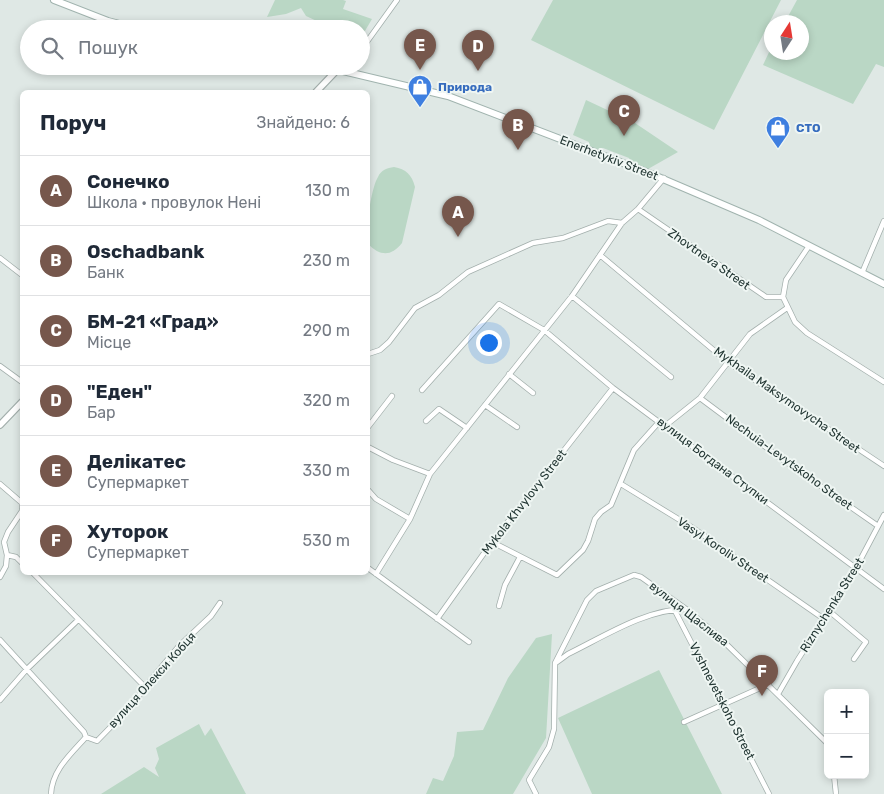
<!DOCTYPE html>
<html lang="uk">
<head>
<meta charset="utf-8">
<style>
  :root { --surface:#fff; --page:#f6f6f7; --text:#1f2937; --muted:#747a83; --line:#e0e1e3; --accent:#76574c }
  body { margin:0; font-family:Rubik,sans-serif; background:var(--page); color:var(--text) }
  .controls { position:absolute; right:15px; bottom:15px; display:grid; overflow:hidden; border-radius:8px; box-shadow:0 2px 8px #0003 }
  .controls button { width:45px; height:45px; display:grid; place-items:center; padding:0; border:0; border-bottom:1px solid var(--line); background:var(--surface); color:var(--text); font:25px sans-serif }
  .compass { position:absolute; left:764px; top:15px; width:45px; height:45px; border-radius:50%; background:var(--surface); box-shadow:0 2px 8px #0003; rotate:12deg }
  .you { position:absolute; left:488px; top:342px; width:18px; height:18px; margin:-12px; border:4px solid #fff; border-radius:50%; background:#1a73e8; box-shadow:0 0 0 8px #1a73e833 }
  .badge { display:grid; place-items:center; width:32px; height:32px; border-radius:50%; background:var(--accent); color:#fff; font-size:16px; font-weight:700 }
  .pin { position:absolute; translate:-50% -41px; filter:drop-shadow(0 1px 2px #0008) }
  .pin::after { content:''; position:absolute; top:26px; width:18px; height:15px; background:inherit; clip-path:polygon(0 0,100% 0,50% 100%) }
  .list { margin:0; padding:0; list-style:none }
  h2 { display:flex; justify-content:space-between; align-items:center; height:65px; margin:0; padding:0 20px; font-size:21px }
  h2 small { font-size:16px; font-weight:400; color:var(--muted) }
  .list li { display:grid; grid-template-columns:32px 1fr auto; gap:15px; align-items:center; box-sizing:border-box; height:70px; padding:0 20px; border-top:1px solid var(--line) }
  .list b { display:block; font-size:19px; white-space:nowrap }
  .list p { margin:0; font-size:16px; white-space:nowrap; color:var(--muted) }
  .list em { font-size:16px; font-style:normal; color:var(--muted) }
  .icon { flex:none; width:28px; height:28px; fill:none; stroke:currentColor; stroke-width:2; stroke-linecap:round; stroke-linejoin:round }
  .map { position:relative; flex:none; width:884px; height:794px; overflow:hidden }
  .search { position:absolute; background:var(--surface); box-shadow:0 2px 8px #0003; left:20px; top:20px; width:350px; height:55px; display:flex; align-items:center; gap:12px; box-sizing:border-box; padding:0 18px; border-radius:28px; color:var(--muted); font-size:19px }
  .panel { position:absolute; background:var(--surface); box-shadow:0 2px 8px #0003; left:20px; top:90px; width:350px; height:485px; border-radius:8px }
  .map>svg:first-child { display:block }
  .green { fill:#bad7c5 }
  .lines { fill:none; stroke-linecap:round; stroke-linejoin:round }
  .minor-casing { stroke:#a3afac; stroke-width:6 }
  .tertiary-casing { stroke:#a3afac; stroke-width:8 }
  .secondary-casing { stroke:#a0b3ae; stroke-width:8 }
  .minor { stroke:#fff; stroke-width:4.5 }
  .tertiary { stroke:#fff; stroke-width:5.5 }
  .secondary { stroke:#fff; stroke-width:6 }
  .labels { text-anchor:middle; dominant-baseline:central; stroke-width:4; stroke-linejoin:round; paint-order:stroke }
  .shop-label { font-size:12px; font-weight:bold; fill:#366cbe; stroke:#eff6f3; text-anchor:start }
  .street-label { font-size:12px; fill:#223633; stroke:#eff6f3 }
</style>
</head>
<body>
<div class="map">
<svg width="884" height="794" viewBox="0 0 884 794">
  <rect width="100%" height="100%" fill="#dfe8e5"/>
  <path class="green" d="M 275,0 L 343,0 L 346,1 L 343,9 L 372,19 L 362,36 L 361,29 L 320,29 L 321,23 L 306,16 L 301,8 L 286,14 L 267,17 Z
    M 553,0 L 781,0 L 714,130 L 531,40 Z
    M 797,0 L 884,0 L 884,67 L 876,64 L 853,104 L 763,65 L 771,48 L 772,52 L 802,52 L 802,22 L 785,22 Z
    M 586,100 L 635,123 L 678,152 L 648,169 L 631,162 L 629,158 L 603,148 L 598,150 L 589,146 L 589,142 L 573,135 Z
    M 394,167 C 406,169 412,175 415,187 L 402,243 C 391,257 380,256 368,244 C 365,231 371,188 378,177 C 381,170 387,168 394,167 Z
    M 552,634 L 546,738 L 513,794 L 426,794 L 433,778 L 443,781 L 454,756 L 457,732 L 483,730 L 508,678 L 536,638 Z
    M 659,670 L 722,794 L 592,794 L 558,718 Z
    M 199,724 L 205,736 L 211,728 L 246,794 L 101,794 L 144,767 L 159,777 L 155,768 L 159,759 L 156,748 Z"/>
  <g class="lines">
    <defs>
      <path id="minor" d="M 361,50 L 397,0
        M 638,209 L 766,297 L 783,297
        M 809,246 L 786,280 L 783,297 L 795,322 L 807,333 L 884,382
        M 600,255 L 729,363 L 884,466
        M 0,258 L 22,275
        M 862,273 L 884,221
        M 572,296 L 671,377
        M 368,354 L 380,350 L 389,342 L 415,308 L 439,295 L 468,272 L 533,243 L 563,238 L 608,221 L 622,223
        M 0,366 L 22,382
        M 509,374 L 533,393
        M 422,390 L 499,304 L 544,330 L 613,388 L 884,589
        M 700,398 L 779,457 L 878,526
        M 485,405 L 517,427
        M 426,421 L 439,409 L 467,428
        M 665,426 L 700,398 L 750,334 L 787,308
        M 368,427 L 392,396
        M 368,447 L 393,460 L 430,474
        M 0,484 L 22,503 L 22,508
        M 621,484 L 693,528 L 824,619
        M 368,490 L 376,499 L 410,519
        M 492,542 L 557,575 L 583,550 L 588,541 L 595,519 L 601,512 L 611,505 L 634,450 L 659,422
        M 7,555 L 16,557 L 22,563
        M 368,568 L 469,642
        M 32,572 L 145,687
        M 376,574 L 410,519 L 430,474 L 572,296 L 622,223 L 638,209 L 664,178
        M 0,577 L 6,566 L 7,555 L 4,542 L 8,532 L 22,511
        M 499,606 L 505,585 L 520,557
        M 674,609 L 769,794
        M 829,611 L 866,642 L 854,659
        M 437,619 L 492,542 L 613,388
        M 0,640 L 84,732 L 86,737
        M 557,662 L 568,654 C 603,637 646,609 686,609
        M 778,694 L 797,661 L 856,568 L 884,515
        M 0,700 L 27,669 L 78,620
        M 684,722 L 769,684
        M 834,775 L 836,794
        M 51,794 C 52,770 71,754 86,737 L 97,741 L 135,702 L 145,687 L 179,646 L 211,616 L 220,603
        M 536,794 L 529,780 L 549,747 L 554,729 L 555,663 L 587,600 L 596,591 L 634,575 L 641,577 L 686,609 L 716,634 L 826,742 L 828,745"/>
      <path id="tertiary" d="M 316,92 L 337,70
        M 0,425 L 22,402"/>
      <path id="secondary" d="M 54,0 L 108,21 L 139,29
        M 322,66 L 448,96 L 649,173 L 759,220 L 884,284"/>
    </defs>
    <use href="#minor" class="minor-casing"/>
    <use href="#tertiary" class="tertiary-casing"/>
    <use href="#secondary" class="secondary-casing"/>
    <use href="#minor" class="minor"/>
    <use href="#tertiary" class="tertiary"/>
    <use href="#secondary" class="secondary"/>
  </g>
  <defs>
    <symbol id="shop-pin" viewBox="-11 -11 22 30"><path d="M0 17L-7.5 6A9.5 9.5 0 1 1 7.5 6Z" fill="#3f7fe0" stroke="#eff6f3"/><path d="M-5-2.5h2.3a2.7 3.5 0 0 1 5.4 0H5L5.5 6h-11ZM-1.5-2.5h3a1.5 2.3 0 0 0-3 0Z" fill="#fff"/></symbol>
  </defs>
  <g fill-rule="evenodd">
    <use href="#shop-pin" x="406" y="73" width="28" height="38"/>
    <use href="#shop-pin" x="764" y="114" width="28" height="38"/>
  </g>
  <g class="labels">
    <g class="shop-label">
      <text x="438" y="87">Природа</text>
      <text x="796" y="128">СТО</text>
    </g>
    <g class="street-label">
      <text transform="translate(609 158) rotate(21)">Enerhetykiv Street</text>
      <text transform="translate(709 259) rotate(35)">Zhovtneva Street</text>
      <text transform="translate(787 400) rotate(35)">Mykhaila Maksymovycha Street</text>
      <text transform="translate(713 461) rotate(37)">вулиця Богдана Ступки</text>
      <text transform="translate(789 462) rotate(36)">Nechuia-Levytskoho Street</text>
      <text transform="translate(524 502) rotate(-52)">Mykola Khvylovy Street</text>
      <text transform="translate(723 550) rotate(34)">Vasyl Koroliv Street</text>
      <text transform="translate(832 605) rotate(-58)">Riznychenka Street</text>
      <text transform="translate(689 614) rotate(38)">вулиця Щаслива</text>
      <text transform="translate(152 680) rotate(-48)">вулиця Олекси Кобця</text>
      <text transform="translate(722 701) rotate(63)">Vyshnevetskoho Street</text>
    </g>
  </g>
</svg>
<div class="controls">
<button>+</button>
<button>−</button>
</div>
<svg class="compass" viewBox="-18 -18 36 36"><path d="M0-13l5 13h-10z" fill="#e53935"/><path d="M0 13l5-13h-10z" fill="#747a83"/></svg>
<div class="you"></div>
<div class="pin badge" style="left:458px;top:237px">A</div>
<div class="pin badge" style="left:518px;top:150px">B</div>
<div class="pin badge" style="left:624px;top:136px">C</div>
<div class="pin badge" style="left:478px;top:71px">D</div>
<div class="pin badge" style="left:420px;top:70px">E</div>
<div class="pin badge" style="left:762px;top:696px">F</div>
<div class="search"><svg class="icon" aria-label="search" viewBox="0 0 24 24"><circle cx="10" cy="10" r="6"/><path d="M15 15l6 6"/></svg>Пошук</div>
<section class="panel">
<h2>Поруч<small>Знайдено: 6</small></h2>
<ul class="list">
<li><span class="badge">A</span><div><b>Сонечко</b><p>Школа · провулок Нені</p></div><em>130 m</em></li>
<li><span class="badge">B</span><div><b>Oschadbank</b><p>Банк</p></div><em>230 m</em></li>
<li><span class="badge">C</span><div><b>БМ-21 «Град»</b><p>Місце</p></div><em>290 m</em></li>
<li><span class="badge">D</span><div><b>&quot;Еден&quot;</b><p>Бар</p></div><em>320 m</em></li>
<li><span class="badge">E</span><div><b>Делікатес</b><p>Супермаркет</p></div><em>330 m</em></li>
<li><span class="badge">F</span><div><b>Хуторок</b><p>Супермаркет</p></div><em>530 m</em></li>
</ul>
</section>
</div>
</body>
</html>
